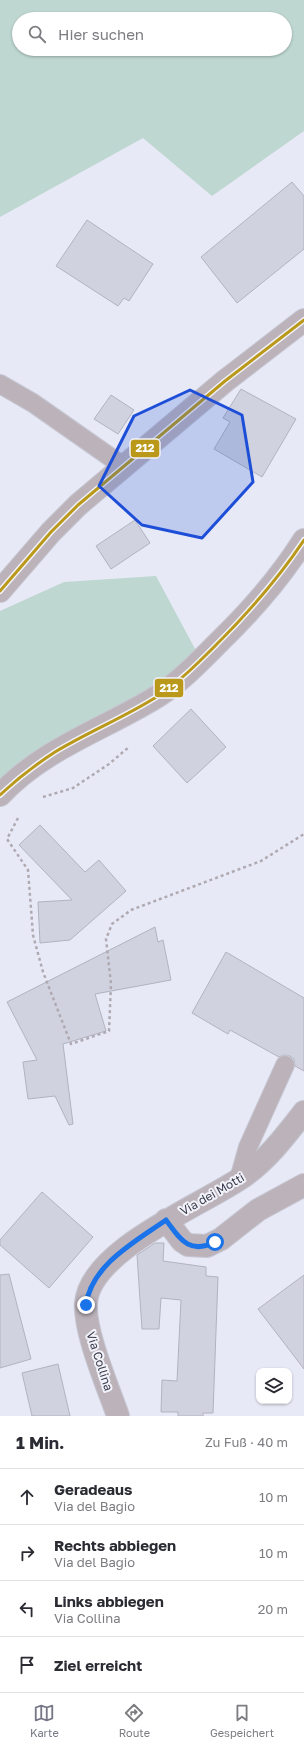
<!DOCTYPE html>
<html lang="de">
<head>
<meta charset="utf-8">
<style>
  :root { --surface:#fff; --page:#f2f2f3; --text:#2b2b33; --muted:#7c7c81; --line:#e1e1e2; --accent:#767786 }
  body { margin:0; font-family:"Golos Text",sans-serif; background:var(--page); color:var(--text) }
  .controls { position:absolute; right:12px; bottom:12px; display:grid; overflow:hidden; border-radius:8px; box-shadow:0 1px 3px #0004 }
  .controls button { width:36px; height:36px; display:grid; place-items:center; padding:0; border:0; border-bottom:1px solid var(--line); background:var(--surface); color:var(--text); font:20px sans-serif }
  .stop { position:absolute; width:12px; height:12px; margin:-9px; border:3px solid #1a73e8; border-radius:50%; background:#fff }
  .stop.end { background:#1a73e8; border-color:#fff; box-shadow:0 1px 4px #0008 }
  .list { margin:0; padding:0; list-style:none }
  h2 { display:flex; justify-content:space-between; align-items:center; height:52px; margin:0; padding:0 16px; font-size:17px }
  h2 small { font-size:13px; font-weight:400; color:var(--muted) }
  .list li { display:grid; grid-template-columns:26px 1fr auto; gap:12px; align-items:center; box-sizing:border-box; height:56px; padding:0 16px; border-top:1px solid var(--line) }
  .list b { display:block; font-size:15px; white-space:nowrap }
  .list p { margin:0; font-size:13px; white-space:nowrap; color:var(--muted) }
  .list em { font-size:13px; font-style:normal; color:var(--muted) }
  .icon { flex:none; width:22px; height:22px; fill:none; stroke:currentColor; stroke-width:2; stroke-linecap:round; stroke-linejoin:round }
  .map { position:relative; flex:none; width:304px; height:1416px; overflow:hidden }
  .search { position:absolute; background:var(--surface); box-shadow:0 1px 3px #0004; left:12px; right:12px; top:12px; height:44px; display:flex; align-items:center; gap:10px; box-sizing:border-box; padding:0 14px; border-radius:22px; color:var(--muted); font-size:15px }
  .sheet { height:276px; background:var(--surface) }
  nav { display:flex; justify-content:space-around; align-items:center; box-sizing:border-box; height:56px; border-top:1px solid var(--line); background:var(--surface); font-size:11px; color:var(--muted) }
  nav a { display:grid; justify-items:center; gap:2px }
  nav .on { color:var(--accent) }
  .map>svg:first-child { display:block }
  .green { fill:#bed7d0; fill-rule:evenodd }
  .building { fill:#d1d2df; stroke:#b2b3c0 }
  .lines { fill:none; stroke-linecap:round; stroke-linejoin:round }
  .service-casing { stroke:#c6c7d3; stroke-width:20 }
  .minor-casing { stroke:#c6c7d3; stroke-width:24 }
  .tertiary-casing { stroke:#c6c7d3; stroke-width:24 }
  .path { stroke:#afaab2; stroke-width:2.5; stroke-dasharray:3 3; stroke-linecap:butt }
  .service { stroke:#bcb3ba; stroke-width:18 }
  .minor { stroke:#bcb3ba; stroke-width:22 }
  .tertiary { stroke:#bcb3ba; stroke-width:22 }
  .bus-1-casing { stroke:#f2f2fa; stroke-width:6 }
  .bus-1 { stroke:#ba991a; stroke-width:3 }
  .route { stroke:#1a73e8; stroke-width:5 }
  .marked { fill:#1d4ed8; fill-opacity:0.2; stroke:#1d4ed8; stroke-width:3; stroke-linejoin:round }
  .labels { text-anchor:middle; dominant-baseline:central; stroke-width:4; stroke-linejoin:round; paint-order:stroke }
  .street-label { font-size:12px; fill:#393a4a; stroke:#f2f2fa }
  .line-badge { stroke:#f2f2fa; stroke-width:1.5 }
  .badge-label { font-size:11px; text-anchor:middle; font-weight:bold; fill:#fff }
</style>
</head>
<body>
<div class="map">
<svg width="304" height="1416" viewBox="0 0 304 1416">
  <rect width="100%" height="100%" fill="#e8e9f6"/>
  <path class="green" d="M 0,0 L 304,0 L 304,131 L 212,196 L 143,138 L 0,217 ZM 19,19 L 285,19 L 285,49 L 19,49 Z
    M 156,576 L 201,660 L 0,795 L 0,611 L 64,582 Z"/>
  <path class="building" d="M 292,182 L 304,196 L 304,249 L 237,303 L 201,257 Z
    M 87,220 L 153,264 L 129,301 L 124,298 L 118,306 L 56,266 Z
    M 241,389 L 296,419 L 262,477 L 214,449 L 230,422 L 223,418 Z
    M 111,395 L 134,410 L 118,434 L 94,419 Z
    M 135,520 L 150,543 L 111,569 L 96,546 Z
    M 191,709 L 226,747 L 187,783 L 153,746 Z
    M 40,825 L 85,872 L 99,860 L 126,891 L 70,940 L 40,943 L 38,902 L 72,900 L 19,845 Z
    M 155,927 L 158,942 L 163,940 L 171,980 L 95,994 L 106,1031 L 63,1044 L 73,1124 L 69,1125 L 55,1096 L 28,1099 L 23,1062 L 37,1060 L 7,1002 Z
    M 226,952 L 304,998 L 304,1071 L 295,1066 L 294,1059 L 290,1056 L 284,1055 L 279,1057 L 230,1030 L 228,1034 L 192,1013 Z
    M 42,1192 L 93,1237 L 49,1288 L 0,1245 L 0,1240 Z
    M 155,1243 L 164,1243 L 163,1261 L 206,1267 L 206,1276 L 218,1277 L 213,1413 L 203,1413 L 203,1416 L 178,1416 L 178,1412 L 161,1412 L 162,1380 L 177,1381 L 181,1300 L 161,1298 L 159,1329 L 142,1329 L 137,1255 Z
    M 9,1274 L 31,1359 L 0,1368 L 0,1275 Z
    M 304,1275 L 304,1369 L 258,1309 Z
    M 58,1364 L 70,1416 L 32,1416 L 22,1373 Z"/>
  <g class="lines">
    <defs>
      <path id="service" d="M 0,384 L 33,403 L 123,466
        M 239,1179 L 248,1147 L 285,1065"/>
      <path id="minor" d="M 166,1220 L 182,1241 L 188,1245 L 207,1246 L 221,1239 L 258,1210 L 304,1185
        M 118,1416 C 108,1387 84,1332 86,1303 C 90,1249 205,1204 244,1176 C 268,1159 286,1135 304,1112"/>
      <path id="tertiary" d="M 0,591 L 51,532 L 78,505 L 225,381 L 304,320
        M 0,795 C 44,748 105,729 158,696 C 181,681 200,661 219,642 C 251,611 280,578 304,540"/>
    </defs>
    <use href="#service" class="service-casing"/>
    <use href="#minor" class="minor-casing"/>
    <use href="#tertiary" class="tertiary-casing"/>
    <path class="path" d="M 43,797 L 73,788 L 109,764 L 129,747
      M 18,818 L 7,839 L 28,870 L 33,935 L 43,972 L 71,1044 L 109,1031 L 111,984 L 106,939 L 112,924 L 131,910 L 261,861 L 304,834"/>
    <use href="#service" class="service"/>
    <use href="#minor" class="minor"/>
    <use href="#tertiary" class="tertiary"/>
    <defs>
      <path id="bus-1" d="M 0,591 L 51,532 L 78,505 L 225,381 L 304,320
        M 0,795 C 17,779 35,765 55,752 C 88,732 125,717 158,696 C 179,682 197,664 215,646 C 248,613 278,579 304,540"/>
    </defs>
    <use href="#bus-1" class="bus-1-casing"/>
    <use href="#bus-1" class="bus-1"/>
  </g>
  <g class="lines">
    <path class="route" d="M 86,1305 C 91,1265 136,1241 166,1220 C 180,1239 189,1255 215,1242"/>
  </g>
  <path class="marked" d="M 190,390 L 242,415 L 253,482 L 202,538 L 142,525 L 99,486 L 134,416 Z"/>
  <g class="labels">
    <g class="street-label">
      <text transform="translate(212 1194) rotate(-30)">Via dei Motti</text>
      <text transform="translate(100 1361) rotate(72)">Via Collina</text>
    </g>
  </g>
  <g class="line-badge">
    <rect x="130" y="439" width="30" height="19" rx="4" fill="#ba991a"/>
    <rect x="154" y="678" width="30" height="20" rx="4" fill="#ba991a"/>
  </g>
  <g class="badge-label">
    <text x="145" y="452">212</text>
    <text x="169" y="692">212</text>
  </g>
</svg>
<div class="controls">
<button><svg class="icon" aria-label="layers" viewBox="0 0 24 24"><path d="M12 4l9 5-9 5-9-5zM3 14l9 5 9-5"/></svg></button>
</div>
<div class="stop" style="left:215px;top:1242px"></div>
<div class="stop end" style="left:86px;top:1305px"></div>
<div class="search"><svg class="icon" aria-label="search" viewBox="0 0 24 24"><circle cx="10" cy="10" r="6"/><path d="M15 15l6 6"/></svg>Hier suchen</div>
</div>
<section class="sheet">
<h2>1 Min.<small>Zu Fuß · 40 m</small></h2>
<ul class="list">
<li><svg class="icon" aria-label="ahead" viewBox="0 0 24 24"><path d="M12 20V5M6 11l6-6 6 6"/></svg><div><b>Geradeaus</b><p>Via del Bagio</p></div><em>10 m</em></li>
<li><svg class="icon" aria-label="right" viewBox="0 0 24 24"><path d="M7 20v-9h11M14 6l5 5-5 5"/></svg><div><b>Rechts abbiegen</b><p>Via del Bagio</p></div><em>10 m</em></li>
<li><svg class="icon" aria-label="left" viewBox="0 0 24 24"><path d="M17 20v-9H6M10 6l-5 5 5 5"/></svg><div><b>Links abbiegen</b><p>Via Collina</p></div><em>20 m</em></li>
<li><svg class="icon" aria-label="arrive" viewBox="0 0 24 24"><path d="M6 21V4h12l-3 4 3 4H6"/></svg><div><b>Ziel erreicht</b></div></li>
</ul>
</section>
<nav>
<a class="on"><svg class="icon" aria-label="map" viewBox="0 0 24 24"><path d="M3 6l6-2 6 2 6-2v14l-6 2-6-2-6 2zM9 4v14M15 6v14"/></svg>Karte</a>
<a><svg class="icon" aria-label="directions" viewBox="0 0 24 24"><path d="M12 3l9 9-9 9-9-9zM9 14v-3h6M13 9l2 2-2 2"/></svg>Route</a>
<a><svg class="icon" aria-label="saved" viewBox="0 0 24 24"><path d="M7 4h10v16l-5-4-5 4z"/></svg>Gespeichert</a>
</nav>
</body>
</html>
